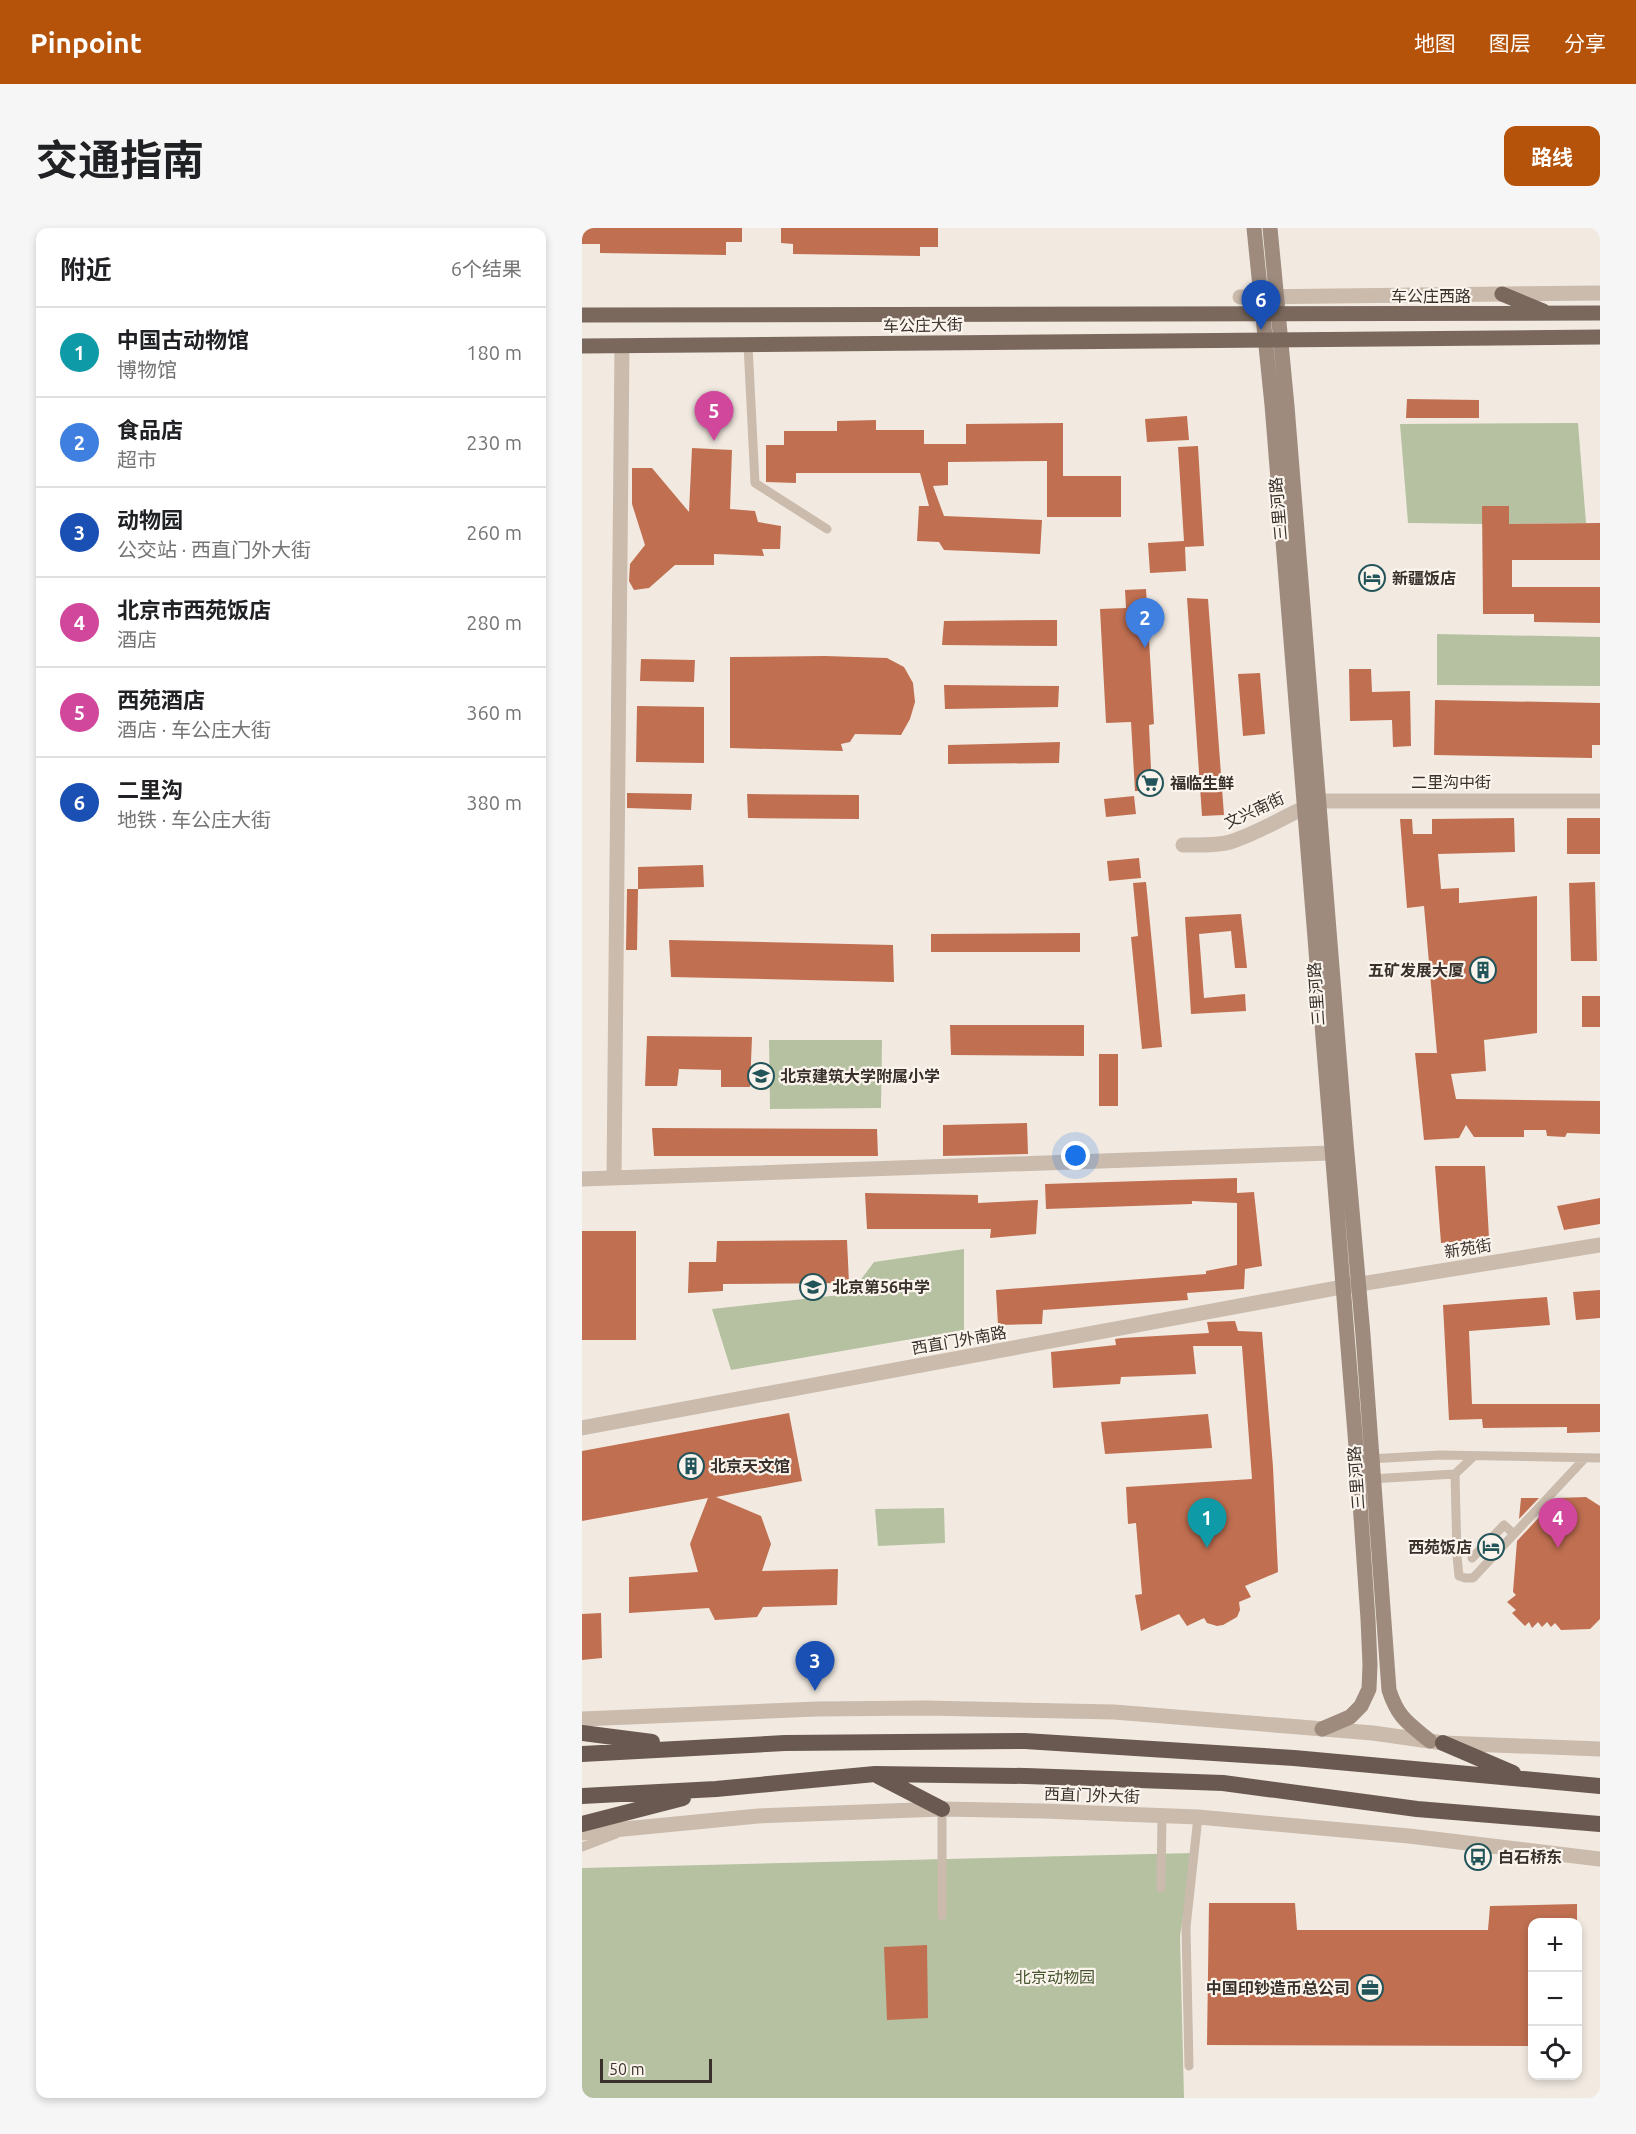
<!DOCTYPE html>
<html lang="zh">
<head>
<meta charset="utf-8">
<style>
  :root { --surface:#fff; --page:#f6f6f6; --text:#202124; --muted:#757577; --line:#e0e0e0; --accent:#b45309 }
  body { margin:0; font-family:Ubuntu,"Noto Sans SC",sans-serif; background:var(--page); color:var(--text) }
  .controls { position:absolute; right:18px; bottom:18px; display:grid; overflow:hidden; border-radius:12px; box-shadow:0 3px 9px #0003 }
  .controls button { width:54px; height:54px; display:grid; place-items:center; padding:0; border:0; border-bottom:2px solid var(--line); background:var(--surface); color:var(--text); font:30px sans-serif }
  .scale { position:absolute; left:18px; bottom:15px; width:112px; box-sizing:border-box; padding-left:6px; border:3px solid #39302b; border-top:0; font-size:16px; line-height:21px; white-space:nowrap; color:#39302b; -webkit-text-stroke:4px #faf4ed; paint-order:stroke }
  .you { position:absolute; left:494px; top:928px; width:21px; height:21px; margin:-15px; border:4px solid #fff; border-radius:50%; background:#1a73e8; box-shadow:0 0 0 9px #1a73e833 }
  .badge { display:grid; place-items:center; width:39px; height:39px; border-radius:50%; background:var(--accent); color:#fff; font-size:20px; font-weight:700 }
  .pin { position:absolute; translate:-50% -50px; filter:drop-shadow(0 2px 3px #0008) }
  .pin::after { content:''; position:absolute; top:32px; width:21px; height:18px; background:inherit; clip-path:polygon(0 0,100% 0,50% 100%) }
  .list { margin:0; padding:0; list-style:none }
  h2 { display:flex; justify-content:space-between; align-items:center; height:78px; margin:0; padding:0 24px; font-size:26px }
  h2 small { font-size:20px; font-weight:400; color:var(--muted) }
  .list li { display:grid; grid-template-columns:39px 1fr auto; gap:18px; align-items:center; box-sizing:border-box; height:90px; padding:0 24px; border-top:2px solid var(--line) }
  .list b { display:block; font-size:22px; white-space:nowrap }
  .list p { margin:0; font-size:20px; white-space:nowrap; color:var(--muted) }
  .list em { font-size:20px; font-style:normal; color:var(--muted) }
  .icon { flex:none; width:33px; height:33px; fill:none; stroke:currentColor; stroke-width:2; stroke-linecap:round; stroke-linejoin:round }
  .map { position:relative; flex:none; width:1018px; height:1870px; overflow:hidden; border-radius:12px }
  header { display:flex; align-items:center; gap:36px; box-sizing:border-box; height:84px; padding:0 30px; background:var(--accent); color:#fff }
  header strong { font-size:28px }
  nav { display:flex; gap:33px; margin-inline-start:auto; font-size:21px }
  .intro { display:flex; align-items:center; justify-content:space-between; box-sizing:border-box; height:144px; padding:0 36px }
  h1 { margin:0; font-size:42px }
  .button { padding:15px 27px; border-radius:12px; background:var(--accent); color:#fff; font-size:21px; font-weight:700 }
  main { display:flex; gap:36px; padding:0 36px }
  aside { flex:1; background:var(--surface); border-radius:12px; box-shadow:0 3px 9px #0003 }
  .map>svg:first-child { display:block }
  .green { fill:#b5c1a1 }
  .building { fill:#c06f51 }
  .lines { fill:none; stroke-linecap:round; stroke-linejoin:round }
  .service { stroke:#cabbad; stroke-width:9 }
  .minor { stroke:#cabbad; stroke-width:15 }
  .tertiary { stroke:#cabbad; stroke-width:15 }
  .secondary { stroke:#9e8b7e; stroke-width:15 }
  .primary { stroke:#7a685d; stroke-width:15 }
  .trunk { stroke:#6a5950; stroke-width:16 }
  .labels { text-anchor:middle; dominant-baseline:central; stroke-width:4.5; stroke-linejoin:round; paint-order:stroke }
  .street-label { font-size:16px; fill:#39302b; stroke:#faf4ed }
  .poi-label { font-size:16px; font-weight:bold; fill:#39302b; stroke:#faf4ed; text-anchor:start }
  .park-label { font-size:16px; fill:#475630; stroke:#faf4ed }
</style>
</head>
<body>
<header>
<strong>Pinpoint</strong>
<nav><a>地图</a><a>图层</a><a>分享</a></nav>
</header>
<div class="intro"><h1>交通指南</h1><a class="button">路线</a></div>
<main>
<aside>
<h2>附近<small>6个结果</small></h2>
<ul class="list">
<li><span class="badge" style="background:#0f9aa8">1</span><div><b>中国古动物馆</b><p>博物馆</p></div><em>180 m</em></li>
<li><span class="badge" style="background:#3f7fe0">2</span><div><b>食品店</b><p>超市</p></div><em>230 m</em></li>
<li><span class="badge" style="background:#1a4fb4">3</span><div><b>动物园</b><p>公交站 · 西直门外大街</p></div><em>260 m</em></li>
<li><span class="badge" style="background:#d1479c">4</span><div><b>北京市西苑饭店</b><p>酒店</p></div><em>280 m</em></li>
<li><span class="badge" style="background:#d1479c">5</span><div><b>西苑酒店</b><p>酒店 · 车公庄大街</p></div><em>360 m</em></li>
<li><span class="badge" style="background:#1a4fb4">6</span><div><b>二里沟</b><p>地铁 · 车公庄大街</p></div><em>380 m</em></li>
</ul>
</aside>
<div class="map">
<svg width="1018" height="1870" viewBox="0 0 1018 1870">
  <rect width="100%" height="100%" fill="#f2eae1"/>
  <path class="green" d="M 996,195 L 1004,295 L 927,296 L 926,278 L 901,278 L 901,296 L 826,295 L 818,196 Z
    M 855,406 L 1018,409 L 1018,458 L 855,457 Z
    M 187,812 L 300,812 L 299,880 L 188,881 Z
    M 382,1021 L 382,1102 L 149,1142 L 130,1081 L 268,1066 L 292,1034 Z
    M 362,1280 L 363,1315 L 296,1318 L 293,1281 Z
    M 611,1625 L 598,1708 L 602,1870 L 0,1870 L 0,1640 Z"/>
  <path class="building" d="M 0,0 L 160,0 L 160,14 L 144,14 L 144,27 L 18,25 L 18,16 L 0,16 Z
    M 199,0 L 356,0 L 356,19 L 338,19 L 338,28 L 211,26 L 211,16 L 199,15 Z
    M 825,171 L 897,172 L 897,190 L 824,190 Z
    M 605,188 L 607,212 L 565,214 L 563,191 Z
    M 294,192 L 294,202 L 342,202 L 342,216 L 384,216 L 384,196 L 481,195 L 481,248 L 539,248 L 539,289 L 465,289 L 465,233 L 366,234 L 366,257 L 351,258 L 362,288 L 460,292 L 458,326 L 362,322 L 357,314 L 335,313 L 337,278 L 347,278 L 338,245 L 214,245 L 214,255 L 184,254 L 184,217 L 202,217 L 202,203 L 255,203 L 255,193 Z
    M 616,218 L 622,318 L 603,319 L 604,343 L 568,345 L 566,315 L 602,313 L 596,219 Z
    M 110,220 L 150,222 L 148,281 L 173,283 L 176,294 L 199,298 L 198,321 L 180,321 L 182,328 L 132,326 L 132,337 L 93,337 L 67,360 L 52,362 L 47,353 L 48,336 L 63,317 L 50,276 L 50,240 L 70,240 L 107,284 Z
    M 900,278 L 927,278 L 927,296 L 1018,295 L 1018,332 L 930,332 L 930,359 L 1018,359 L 1018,395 L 952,394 L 952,386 L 901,386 Z
    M 564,361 L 572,496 L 567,497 L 570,563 L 553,563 L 549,494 L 524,495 L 518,381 L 544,380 L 543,362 Z
    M 605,370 L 626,371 L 642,587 L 620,588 Z
    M 475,392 L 475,418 L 360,417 L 362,393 Z
    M 243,428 L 305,430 L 322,439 L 331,455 L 333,474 L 328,491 L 319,507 L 273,506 L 268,514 L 259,516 L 261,523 L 148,520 L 148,429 Z
    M 59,431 L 113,432 L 112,454 L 58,453 Z
    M 767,441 L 789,441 L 790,464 L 828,463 L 829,518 L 811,519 L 810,492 L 768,493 Z
    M 678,445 L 683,506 L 661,508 L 656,446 Z
    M 362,457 L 477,458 L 476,479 L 363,481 Z
    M 853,472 L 1018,475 L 1018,517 L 1010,517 L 1010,530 L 852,527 Z
    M 55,478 L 122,479 L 122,535 L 54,534 Z
    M 478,514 L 477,535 L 366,536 L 366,517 Z
    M 45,565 L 110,566 L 109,582 L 45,580 Z
    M 165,566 L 277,567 L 277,591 L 166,590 Z
    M 552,568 L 554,586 L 524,589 L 522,571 Z
    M 932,590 L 933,624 L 856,626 L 859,661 L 877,660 L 877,675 L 955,668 L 955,805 L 902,812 L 904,843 L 869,846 L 874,871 L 1018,873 L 1018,906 L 985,905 L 983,909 L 965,908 L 964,902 L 942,902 L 942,909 L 892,909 L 884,897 L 877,910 L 842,912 L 833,825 L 855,825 L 842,678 L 825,680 L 818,591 L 830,591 L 831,606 L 850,606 L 850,591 Z
    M 985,590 L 1018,590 L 1018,626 L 985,626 Z
    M 557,630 L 559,650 L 527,653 L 525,633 Z
    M 121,637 L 122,659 L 56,661 L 56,639 Z
    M 564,654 L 580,819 L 560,821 L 549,709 L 556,708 L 551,655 Z
    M 1013,654 L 1015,733 L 989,733 L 987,655 Z
    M 45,661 L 56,661 L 55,722 L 44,722 Z
    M 659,686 L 665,740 L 653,740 L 649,703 L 617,706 L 622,770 L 663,766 L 664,783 L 609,786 L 603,689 Z
    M 498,705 L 498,724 L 349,724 L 349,706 Z
    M 87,712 L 311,717 L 312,754 L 89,749 Z
    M 1000,768 L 1018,768 L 1018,799 L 1000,799 Z
    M 368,797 L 502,797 L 502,828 L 369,827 Z
    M 65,808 L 170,809 L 168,859 L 139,859 L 139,842 L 97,841 L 95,858 L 63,858 Z
    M 517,826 L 536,826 L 536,878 L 517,878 Z
    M 445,895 L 446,926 L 361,928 L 361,897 Z
    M 70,900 L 295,901 L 296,928 L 72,928 Z
    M 853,938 L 903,938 L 907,1010 L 859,1015 Z
    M 655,950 L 655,965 L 672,964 L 680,1038 L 663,1041 L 662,1061 L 605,1065 L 606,1072 L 461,1082 L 460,1096 L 416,1097 L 414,1062 L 624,1046 L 624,1043 L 655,1037 L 655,975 L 610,973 L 610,976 L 464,981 L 463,956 Z
    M 283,965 L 396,967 L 396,975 L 456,972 L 454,1006 L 408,1010 L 409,1001 L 285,1001 Z
    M 1018,970 L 1018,996 L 982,1002 L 975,978 Z
    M 0,1003 L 54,1003 L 54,1112 L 0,1112 Z
    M 265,1012 L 267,1055 L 141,1056 L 141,1063 L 106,1065 L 107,1034 L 134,1034 L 135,1013 Z
    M 1018,1062 L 1018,1090 L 994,1092 L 991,1064 Z
    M 965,1069 L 968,1097 L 887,1103 L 890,1176 L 1018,1176 L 1018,1204 L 985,1205 L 985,1199 L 901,1200 L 900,1191 L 867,1192 L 861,1077 Z
    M 653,1093 L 656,1103 L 680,1104 L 691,1239 L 696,1344 L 663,1358 L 669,1369 L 657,1374 L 658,1382 L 655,1389 L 641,1397 L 635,1398 L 625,1395 L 622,1390 L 605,1398 L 597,1386 L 559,1403 L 553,1367 L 560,1366 L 554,1295 L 546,1296 L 544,1259 L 670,1251 L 660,1118 L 611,1118 L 614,1146 L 539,1149 L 538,1156 L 471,1160 L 469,1124 L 534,1117 L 533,1111 L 540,1110 L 627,1105 L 625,1094 Z
    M 207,1185 L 220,1253 L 134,1269 L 179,1288 L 189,1316 L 180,1343 L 256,1341 L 255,1377 L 181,1379 L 175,1389 L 133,1392 L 127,1380 L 47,1385 L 47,1349 L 116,1344 L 108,1316 L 126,1270 L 0,1293 L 0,1223 Z
    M 626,1186 L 630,1220 L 523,1226 L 519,1194 Z
    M 1004,1269 L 1018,1278 L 1018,1391 L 1008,1401 L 979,1402 L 973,1395 L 969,1399 L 965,1394 L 960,1399 L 956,1394 L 950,1400 L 947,1394 L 943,1398 L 930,1385 L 934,1382 L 925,1374 L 934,1367 L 931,1364 L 935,1313 L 975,1270 Z
    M 939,1270 L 957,1270 L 937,1291 Z
    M 19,1385 L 20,1430 L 0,1432 L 0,1386 Z
    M 627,1675 L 713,1675 L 715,1702 L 906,1702 L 908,1678 L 995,1676 L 995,1695 L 951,1695 L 951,1818 L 625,1817 Z
    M 345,1717 L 346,1790 L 305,1792 L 302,1719 Z"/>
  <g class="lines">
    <path class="service" d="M 166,117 L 173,255 L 245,301
      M 892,1228 L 873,1246 L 875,1328 L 877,1348 L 883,1350 L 891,1350 L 1003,1230
      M 787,1231 L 858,1227 L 1018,1230
      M 788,1251 L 873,1246
      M 890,1330 L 922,1297 L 932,1306
      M 360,1581 L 360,1688
      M 0,1619 L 34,1606
      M 579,1660 L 580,1588
      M 607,1838 L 604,1699 L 616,1589"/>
    <path class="minor" d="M 601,617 C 616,617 634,618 648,614 C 680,604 707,585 738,573 L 1018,573
      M 32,950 L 40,118
      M 0,951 L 749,925"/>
    <path class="tertiary" d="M 658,69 L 1018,65
      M 0,1200 L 760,1059 L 1018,1017
      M 0,1491 L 235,1481 L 344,1480 L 532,1484 L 791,1505 L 861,1515 L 1018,1521
      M 0,1605 L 176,1588 L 360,1581 L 461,1583 L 616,1589 L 827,1608 L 1018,1631"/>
    <path class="secondary" d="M 672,0 L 690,177 L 775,1231 L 786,1391 L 788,1437 L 787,1461 L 779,1478 L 768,1489 L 740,1501
      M 688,0 L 705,178 L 764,914 L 781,1107 L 807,1462 C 816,1490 826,1495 848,1513"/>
    <path class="primary" d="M 920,66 L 961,83
      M 0,87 L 1018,85
      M 0,118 L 1018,109"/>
    <path class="trunk" d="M 0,1505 L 70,1514
      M 861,1515 L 931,1545
      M 0,1526 L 203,1515 L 443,1513 L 712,1530 L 1018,1558
      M 296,1548 L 360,1581
      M 0,1568 L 134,1561 L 293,1546 L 444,1548 L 641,1555 L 835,1581 L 1018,1596
      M 0,1596 L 101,1570"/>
  </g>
  <defs>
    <symbol id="hotel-ring" viewBox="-11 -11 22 22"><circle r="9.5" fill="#faf4ed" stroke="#225459" stroke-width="1.5"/><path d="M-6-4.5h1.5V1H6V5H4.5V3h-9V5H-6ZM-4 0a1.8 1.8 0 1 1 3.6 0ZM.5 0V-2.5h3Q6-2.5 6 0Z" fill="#225459"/></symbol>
    <symbol id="supermarket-ring" viewBox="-11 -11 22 22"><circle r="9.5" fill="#faf4ed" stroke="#225459" stroke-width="1.5"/><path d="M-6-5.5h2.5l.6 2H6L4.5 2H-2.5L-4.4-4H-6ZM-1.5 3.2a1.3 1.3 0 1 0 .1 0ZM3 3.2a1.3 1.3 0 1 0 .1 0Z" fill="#225459"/></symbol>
    <symbol id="building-ring" viewBox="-11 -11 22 22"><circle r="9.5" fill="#faf4ed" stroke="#225459" stroke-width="1.5"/><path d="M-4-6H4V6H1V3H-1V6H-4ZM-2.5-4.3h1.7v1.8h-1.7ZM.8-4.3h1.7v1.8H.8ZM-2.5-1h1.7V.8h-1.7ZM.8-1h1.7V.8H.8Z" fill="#225459"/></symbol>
    <symbol id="school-ring" viewBox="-11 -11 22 22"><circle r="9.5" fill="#faf4ed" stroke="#225459" stroke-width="1.5"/><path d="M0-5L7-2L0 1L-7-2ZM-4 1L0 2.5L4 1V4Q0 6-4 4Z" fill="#225459"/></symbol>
    <symbol id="bus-ring" viewBox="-11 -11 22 22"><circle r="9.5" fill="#faf4ed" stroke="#225459" stroke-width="1.5"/><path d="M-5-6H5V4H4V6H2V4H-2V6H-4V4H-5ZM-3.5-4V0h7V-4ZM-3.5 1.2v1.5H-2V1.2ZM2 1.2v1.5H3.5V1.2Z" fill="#225459"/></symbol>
    <symbol id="office-ring" viewBox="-11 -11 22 22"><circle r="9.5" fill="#faf4ed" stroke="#225459" stroke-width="1.5"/><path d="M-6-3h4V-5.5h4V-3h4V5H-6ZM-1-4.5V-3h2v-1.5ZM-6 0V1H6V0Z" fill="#225459"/></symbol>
  </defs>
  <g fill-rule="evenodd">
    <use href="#hotel-ring" x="775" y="335" width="30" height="30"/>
    <use href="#supermarket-ring" x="553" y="540" width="30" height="30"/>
    <use href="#building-ring" x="886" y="727" width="30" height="30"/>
    <use href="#school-ring" x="164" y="833" width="30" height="30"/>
    <use href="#school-ring" x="216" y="1044" width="30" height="30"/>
    <use href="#building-ring" x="94" y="1223" width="30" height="30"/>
    <use href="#hotel-ring" x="894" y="1304" width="30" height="30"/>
    <use href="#bus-ring" x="881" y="1614" width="30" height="30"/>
    <use href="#office-ring" x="773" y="1745" width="30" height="30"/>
  </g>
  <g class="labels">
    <g class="street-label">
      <text x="849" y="68">车公庄西路</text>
      <text transform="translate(341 97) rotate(-1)">车公庄大街</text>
      <text transform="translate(696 281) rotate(-95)">三里河路</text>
      <text x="869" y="554">二里沟中街</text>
      <text transform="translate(672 582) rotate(-25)">文兴南街</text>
      <text transform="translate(734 766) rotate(-94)">三里河路</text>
      <text transform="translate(886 1020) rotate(-9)">新苑街</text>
      <text transform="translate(377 1112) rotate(-10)">西直门外南路</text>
      <text transform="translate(774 1250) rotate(-94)">三里河路</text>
      <text transform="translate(510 1567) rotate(2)">西直门外大街</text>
    </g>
    <g class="poi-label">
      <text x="810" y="350">新疆饭店</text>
      <text x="588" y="555">福临生鲜</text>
      <text x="882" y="742" text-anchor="end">五矿发展大厦</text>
      <text x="198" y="848">北京建筑大学附属小学</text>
      <text x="250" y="1059">北京第56中学</text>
      <text x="128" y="1238">北京天文馆</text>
      <text x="890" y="1319" text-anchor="end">西苑饭店</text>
      <text x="916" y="1629">白石桥东</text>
      <text x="768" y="1760" text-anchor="end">中国印钞造币总公司</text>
    </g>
    <g class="park-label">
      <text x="473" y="1749">北京动物园</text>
    </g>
  </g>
</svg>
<div class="controls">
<button>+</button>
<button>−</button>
<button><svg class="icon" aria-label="locate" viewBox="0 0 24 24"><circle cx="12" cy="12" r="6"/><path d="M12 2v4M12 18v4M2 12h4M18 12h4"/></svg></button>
</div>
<div class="scale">50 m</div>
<div class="you"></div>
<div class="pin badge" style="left:625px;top:1320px;background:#0f9aa8">1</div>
<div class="pin badge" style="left:563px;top:420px;background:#3f7fe0">2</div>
<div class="pin badge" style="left:233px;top:1463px;background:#1a4fb4">3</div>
<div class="pin badge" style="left:976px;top:1320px;background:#d1479c">4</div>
<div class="pin badge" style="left:132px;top:213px;background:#d1479c">5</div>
<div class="pin badge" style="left:679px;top:102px;background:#1a4fb4">6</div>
</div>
</main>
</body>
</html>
